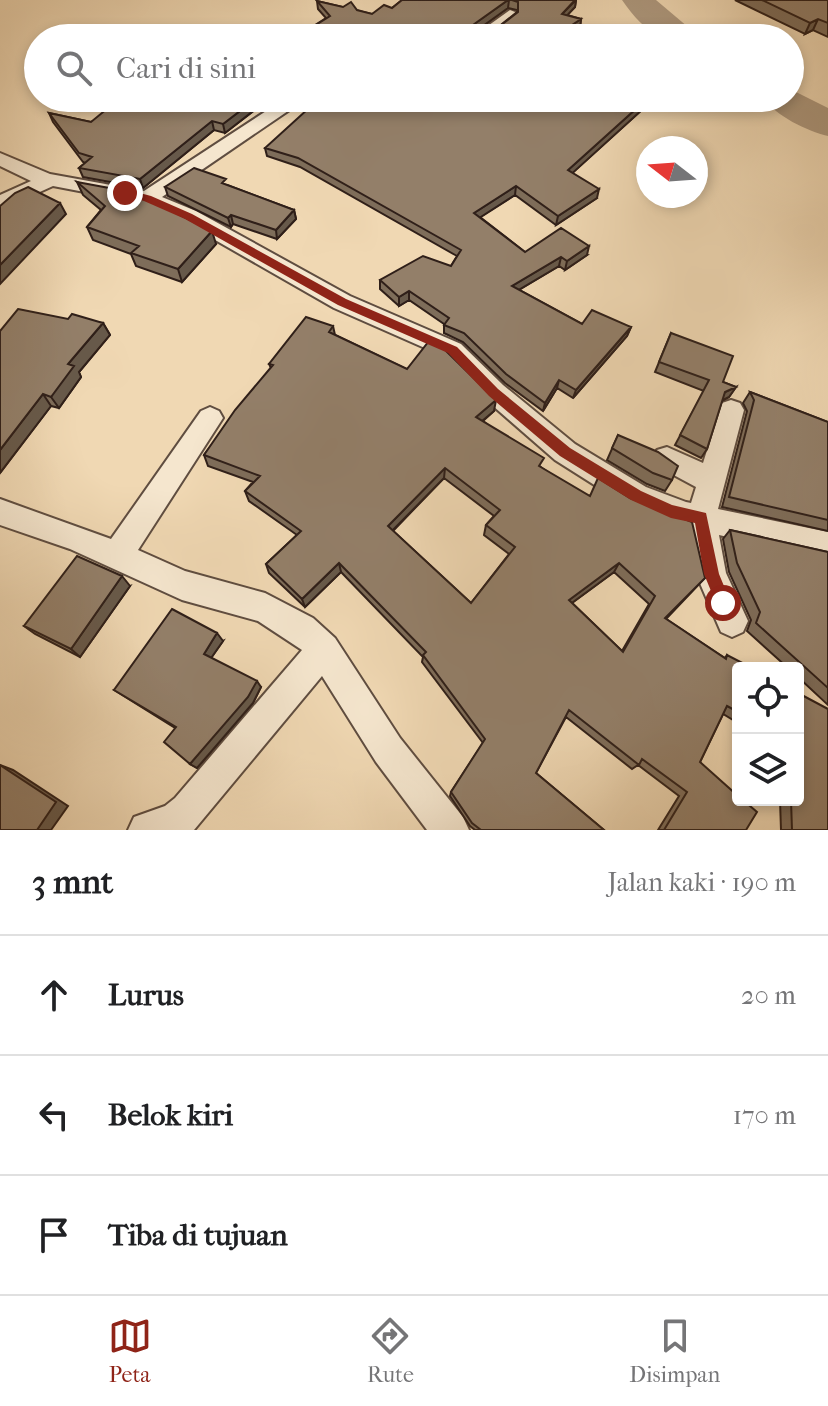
<!DOCTYPE html>
<html lang="id">
<head>
<meta charset="utf-8">
<style>
  :root { --surface:#fff; --page:#f6f6f6; --text:#202124; --muted:#757577; --line:#e0e0e0; --accent:#8f2418 }
  body { margin:0; font-family:"IM FELL French Canon",serif; background:var(--page); color:var(--text) }
  .controls { position:absolute; right:24px; bottom:24px; display:grid; overflow:hidden; border-radius:8px; box-shadow:0 4px 12px #0003 }
  .controls button { width:72px; height:72px; display:grid; place-items:center; padding:0; border:0; border-bottom:2px solid var(--line); background:var(--surface); color:var(--text); font:40px sans-serif }
  .compass { position:absolute; left:636px; top:136px; width:72px; height:72px; border-radius:50%; background:var(--surface); box-shadow:0 4px 12px #0003; rotate:287deg }
  .stop { position:absolute; width:24px; height:24px; margin:-18px; border:6px solid #8f2418; border-radius:50%; background:#fff }
  .stop.end { background:#8f2418; border-color:#fff; box-shadow:0 2px 8px #0008 }
  .list { margin:0; padding:0; list-style:none }
  h2 { display:flex; justify-content:space-between; align-items:center; height:104px; margin:0; padding:0 32px; font-size:34px }
  h2 small { font-size:26px; font-weight:400; color:var(--muted) }
  .list li { display:grid; grid-template-columns:52px 1fr auto; gap:24px; align-items:center; box-sizing:border-box; height:120px; padding:0 32px; border-top:2px solid var(--line) }
  .list b { display:block; font-size:30px; white-space:nowrap }
  .list em { font-size:26px; font-style:normal; color:var(--muted) }
  .icon { flex:none; width:44px; height:44px; fill:none; stroke:currentColor; stroke-width:2; stroke-linecap:round; stroke-linejoin:round }
  .map { position:relative; flex:none; width:828px; height:830px; overflow:hidden }
  .search { position:absolute; background:var(--surface); box-shadow:0 4px 12px #0003; left:24px; right:24px; top:24px; height:88px; display:flex; align-items:center; gap:20px; box-sizing:border-box; padding:0 28px; border-radius:44px; color:var(--muted); font-size:30px }
  .sheet { height:464px; background:var(--surface) }
  nav { display:flex; justify-content:space-around; align-items:center; box-sizing:border-box; height:112px; border-top:2px solid var(--line); background:var(--surface); font-size:22px; color:var(--muted) }
  nav a { display:grid; justify-items:center; gap:4px }
  nav .on { color:var(--accent) }
  .map>svg:first-child { display:block }
  .lines { fill:none; stroke-linecap:round; stroke-linejoin:round }
  .river { fill:#ae997f; fill-rule:evenodd }
  .street-casing { stroke:#5f4d40; stroke-width:4 }
  .street { fill:#f5e6ce; fill-rule:evenodd }
  .wall { fill:#7e6d5a; stroke:#2f1f19; stroke-width:2; fill-rule:evenodd }
  .shaded-wall { fill:#67594a; stroke:#2f1f19; stroke-width:2 }
  .building { fill:#937f69; stroke:#2f1f19; stroke-width:2; fill-rule:evenodd }
  .route { fill:#8f2418 }
</style>
</head>
<body>
<div class="map">
<svg width="828" height="830" viewBox="0 0 828 830">
  <rect width="100%" height="100%" fill="#f0d8b3"/>
  <filter id="stains"><feTurbulence type="fractalNoise" baseFrequency=".0025" numOctaves="4"/><feColorMatrix values="0 0 0 0 .2 0 0 0 0 .09 0 0 0 0 .02 0 0 0 .5 -.17"/></filter>
  <radialGradient id="worn" r=".72"><stop offset=".6" stop-color="#630" stop-opacity="0"/><stop offset="1" stop-color="#630" stop-opacity=".3"/></radialGradient>
  <g class="lines">
    <path class="river" d="M 622,0 L 656,0 L 701,38 C 659,38 648,37 622,0 Z
      M 790,89 L 828,108 L 828,136 C 807,131 776,116 763,98 L 790,98 Z"/>
    <defs>
      <path id="street" d="M 510,10 L 515,12 L 515,18 L 489,38 L 471,38 Z
        M 286,98 L 307,98 L 162,197 L 196,211 L 350,296 L 461,344 L 503,385 L 575,444 L 646,487 L 686,502 L 691,503 L 696,487 L 657,466 L 653,458 L 657,450 L 667,447 L 703,463 L 722,403 L 731,400 L 740,403 L 744,410 L 718,509 L 828,532 L 828,560 L 719,535 L 726,573 L 748,621 L 743,632 L 732,637 L 721,632 L 696,574 L 688,529 L 626,505 L 555,460 L 485,399 L 443,356 L 334,308 L 182,221 L 142,203 L 53,186 L 0,210 L 0,195 L 31,181 L 0,166 L 0,153 L 50,174 L 144,191 Z
        M 210,407 L 219,411 L 223,418 L 138,550 L 185,571 L 265,593 L 313,618 L 335,638 L 400,738 L 463,817 L 469,830 L 427,830 L 376,762 L 322,676 L 194,830 L 128,830 L 134,817 L 165,806 L 175,798 L 302,650 L 258,621 L 182,600 L 70,549 L 0,525 L 0,499 L 111,539 L 201,411 Z"/>
    </defs>
    <use href="#street" class="street-casing"/>
    <use href="#street" class="street"/>
  </g>
  <path class="wall" d="M 402,0 L 576,0 L 575,7 L 567,15 L 581,19 L 580,28 L 564,38 L 295,38 L 326,18 L 318,9 L 317,1 L 372,14 L 392,8 ZM 508,8 L 517,10 L 517,12 L 492,32 L 475,32 Z
    M 735,0 L 828,0 L 828,37 L 813,30 L 805,34 Z
    M 270,98 L 225,133 L 214,130 L 143,188 L 83,177 L 79,168 L 85,163 L 83,162 L 53,122 L 49,113 L 91,122 L 118,110 L 143,108 L 164,102 Z
    M 655,98 L 572,173 L 597,198 L 556,225 L 515,195 L 480,217 L 525,252 L 587,255 L 565,270 L 559,266 L 519,290 L 582,324 L 631,327 L 627,336 L 573,398 L 557,388 L 543,411 L 505,383 L 463,342 L 444,333 L 444,324 L 409,300 L 399,306 L 380,289 L 380,280 L 451,266 L 457,256 L 300,167 L 267,156 L 265,148 Z
    M 77,182 L 216,244 L 182,282 L 136,266 L 131,254 L 93,240 L 87,227 L 101,210 L 83,195 Z
    M 227,185 L 294,210 L 296,219 L 277,239 L 233,224 L 231,227 L 168,196 L 165,187 Z
    M 68,319 L 103,323 L 110,335 L 79,372 L 81,377 L 59,408 L 51,406 L 0,473 Z
    M 333,326 L 335,335 L 494,411 L 483,421 L 542,468 L 705,578 L 666,619 L 725,658 L 727,655 L 738,668 L 738,723 L 723,714 L 700,762 L 746,830 L 658,830 L 679,796 L 638,765 L 632,769 L 566,717 L 536,773 L 604,830 L 475,830 L 470,826 L 450,796 L 451,792 L 483,743 L 422,662 L 423,657 L 341,572 L 305,607 L 269,573 L 266,564 L 297,535 L 249,501 L 245,491 L 253,482 L 208,466 L 204,455 L 271,368 L 269,364 ZM 444,478 L 494,516 L 486,525 L 484,535 L 509,554 L 471,603 L 393,531 ZM 614,572 L 649,604 L 622,651 L 572,603 Z
    M 671,333 L 723,382 L 736,387 L 729,397 L 722,401 L 707,449 L 701,458 L 675,445 L 704,391 L 655,372 Z
    M 750,392 L 828,422 L 828,531 L 722,507 L 747,411 L 743,403 Z
    M 618,435 L 672,480 L 665,491 L 647,484 L 607,460 Z
    M 730,530 L 828,552 L 828,705 L 798,677 L 798,668 L 788,668 L 747,631 L 751,620 L 729,572 L 723,539 Z
    M 130,586 L 80,657 L 35,634 L 24,626 Z
    M 223,641 L 211,658 L 261,687 L 253,703 L 197,768 L 190,764 L 175,728 L 114,690 Z
    M 780,800 L 798,800 L 828,830 L 781,830 Z"/>
  <path class="shaded-wall" d="M 508,0 L 509,0 L 508,8 L 469,36 L 470,27 Z
    M 576,0 L 575,7 L 561,22 L 562,14 Z
    M 581,19 L 580,28 L 564,38 L 557,35 Z
    M 818,19 L 813,30 L 805,34 L 810,23 Z
    M 343,31 L 344,38 L 334,38 Z
    M 257,98 L 270,98 L 225,133 L 223,124 Z
    M 648,98 L 655,98 L 566,179 L 568,170 Z
    M 212,121 L 214,130 L 143,188 L 140,179 Z
    M 516,186 L 515,195 L 473,222 L 474,213 Z
    M 599,189 L 597,198 L 556,225 L 558,216 Z
    M 60,203 L 66,214 L 0,284 L 0,265 Z
    M 294,210 L 296,219 L 277,239 L 276,230 Z
    M 231,215 L 233,224 L 231,227 L 228,218 Z
    M 212,231 L 216,244 L 182,282 L 178,269 Z
    M 589,246 L 587,255 L 565,270 L 567,261 Z
    M 561,257 L 559,266 L 510,295 L 512,286 Z
    M 409,291 L 409,300 L 399,306 L 399,297 Z
    M 103,323 L 110,335 L 79,372 L 81,377 L 59,408 L 51,397 L 68,364 Z
    M 631,327 L 627,336 L 573,398 L 576,390 Z
    M 559,380 L 557,388 L 543,411 L 545,403 Z
    M 736,387 L 729,397 L 719,402 L 725,392 Z
    M 43,394 L 51,406 L 0,473 L 0,450 Z
    M 496,400 L 494,411 L 475,427 L 476,417 Z
    M 445,468 L 444,478 L 388,535 L 388,526 Z
    M 339,563 L 341,572 L 305,607 L 302,599 Z
    M 619,563 L 614,572 L 565,608 L 569,600 Z
    M 122,576 L 130,586 L 80,657 L 71,649 Z
    M 217,633 L 223,641 L 209,661 L 204,654 Z
    M 257,681 L 261,687 L 253,703 L 197,768 L 190,764 Z
    M 0,765 L 13,770 L 68,806 L 51,830 L 37,830 Z"/>
  <path class="building" d="M 402,0 L 508,0 L 470,27 L 469,31 L 492,32 L 518,12 L 518,2 L 512,0 L 575,0 L 562,14 L 581,19 L 557,35 L 564,38 L 349,38 L 343,31 L 334,38 L 295,38 L 330,16 L 317,1 L 343,7 L 351,2 L 357,10 L 372,14 L 384,5 L 392,8 Z
    M 762,0 L 828,0 L 828,23 L 818,19 L 810,23 Z
    M 171,98 L 257,98 L 223,124 L 212,121 L 140,179 L 79,168 L 92,157 L 79,153 L 49,113 L 91,122 L 108,108 L 118,110 L 126,103 L 143,108 L 154,100 L 164,102 Z
    M 320,98 L 648,98 L 568,170 L 599,189 L 558,216 L 516,186 L 474,213 L 525,252 L 561,228 L 589,246 L 567,261 L 561,257 L 512,286 L 582,324 L 592,310 L 631,327 L 576,390 L 559,380 L 545,403 L 506,374 L 464,333 L 444,325 L 449,318 L 409,291 L 399,297 L 380,280 L 423,256 L 451,266 L 461,250 L 298,158 L 265,148 Z
    M 194,168 L 226,179 L 222,183 L 294,210 L 276,230 L 231,215 L 228,218 L 165,187 Z
    M 77,182 L 136,193 L 212,231 L 178,269 L 131,253 L 139,246 L 87,227 L 105,206 Z
    M 28,187 L 60,203 L 0,265 L 0,206 L 15,193 Z
    M 18,309 L 68,319 L 72,314 L 103,323 L 68,364 L 74,366 L 51,397 L 43,394 L 0,450 L 0,331 Z
    M 306,317 L 333,326 L 329,332 L 407,369 L 429,341 L 442,347 L 496,400 L 476,417 L 544,458 L 539,466 L 590,496 L 598,478 L 630,498 L 692,522 L 705,578 L 665,618 L 726,659 L 727,655 L 752,668 L 738,668 L 738,712 L 727,706 L 700,762 L 738,796 L 738,800 L 743,800 L 757,812 L 746,830 L 664,830 L 687,792 L 642,759 L 639,765 L 569,710 L 536,773 L 604,830 L 481,830 L 472,823 L 451,792 L 485,739 L 423,655 L 426,652 L 339,563 L 302,599 L 266,564 L 301,531 L 245,491 L 260,476 L 204,455 L 235,410 L 273,365 L 269,364 ZM 445,468 L 500,510 L 486,525 L 515,547 L 471,603 L 388,526 ZM 619,563 L 655,596 L 623,652 L 569,600 Z
    M 671,333 L 733,356 L 723,382 L 736,387 L 725,392 L 707,449 L 680,435 L 709,380 L 659,362 Z
    M 750,392 L 828,422 L 828,520 L 729,497 L 754,400 Z
    M 618,435 L 658,452 L 678,466 L 672,480 L 653,473 L 612,448 Z
    M 730,530 L 828,552 L 828,688 L 756,623 L 760,612 L 737,563 Z
    M 77,556 L 122,576 L 71,649 L 24,626 Z
    M 172,609 L 217,633 L 204,654 L 257,681 L 248,697 L 190,764 L 164,742 L 176,727 L 114,690 Z
    M 798,693 L 828,709 L 828,830 L 792,830 L 791,800 L 798,800 Z
    M 0,765 L 56,802 L 37,830 L 0,830 Z"/>
  <path class="route" d="M 125,189 L 151,196 L 192,214 L 346,299 L 457,347 L 498,389 L 570,448 L 641,491 L 672,505 L 706,513 L 719,574 L 731,603 L 729,608 L 718,608 L 704,574 L 695,523 L 671,518 L 631,500 L 560,456 L 489,396 L 448,353 L 338,305 L 185,219 L 144,201 L 121,195 L 120,193 Z"/>
  <rect width="100%" height="100%" filter="url(#stains)"/>
  <rect width="100%" height="100%" fill="url(#worn)"/>
</svg>
<div class="controls">
<button><svg class="icon" aria-label="locate" viewBox="0 0 24 24"><circle cx="12" cy="12" r="6"/><path d="M12 2v4M12 18v4M2 12h4M18 12h4"/></svg></button>
<button><svg class="icon" aria-label="layers" viewBox="0 0 24 24"><path d="M12 4l9 5-9 5-9-5zM3 14l9 5 9-5"/></svg></button>
</div>
<svg class="compass" viewBox="-18 -18 36 36"><path d="M0-13l5 13h-10z" fill="#e53935"/><path d="M0 13l5-13h-10z" fill="#757577"/></svg>
<div class="stop" style="left:723px;top:603px"></div>
<div class="stop end" style="left:125px;top:193px"></div>
<div class="search"><svg class="icon" aria-label="search" viewBox="0 0 24 24"><circle cx="10" cy="10" r="6"/><path d="M15 15l6 6"/></svg>Cari di sini</div>
</div>
<section class="sheet">
<h2>3 mnt<small>Jalan kaki · 190 m</small></h2>
<ul class="list">
<li><svg class="icon" aria-label="ahead" viewBox="0 0 24 24"><path d="M12 20V5M6 11l6-6 6 6"/></svg><div><b>Lurus</b></div><em>20 m</em></li>
<li><svg class="icon" aria-label="left" viewBox="0 0 24 24"><path d="M17 20v-9H6M10 6l-5 5 5 5"/></svg><div><b>Belok kiri</b></div><em>170 m</em></li>
<li><svg class="icon" aria-label="arrive" viewBox="0 0 24 24"><path d="M6 21V4h12l-3 4 3 4H6"/></svg><div><b>Tiba di tujuan</b></div></li>
</ul>
</section>
<nav>
<a class="on"><svg class="icon" aria-label="map" viewBox="0 0 24 24"><path d="M3 6l6-2 6 2 6-2v14l-6 2-6-2-6 2zM9 4v14M15 6v14"/></svg>Peta</a>
<a><svg class="icon" aria-label="directions" viewBox="0 0 24 24"><path d="M12 3l9 9-9 9-9-9zM9 14v-3h6M13 9l2 2-2 2"/></svg>Rute</a>
<a><svg class="icon" aria-label="saved" viewBox="0 0 24 24"><path d="M7 4h10v16l-5-4-5 4z"/></svg>Disimpan</a>
</nav>
</body>
</html>
